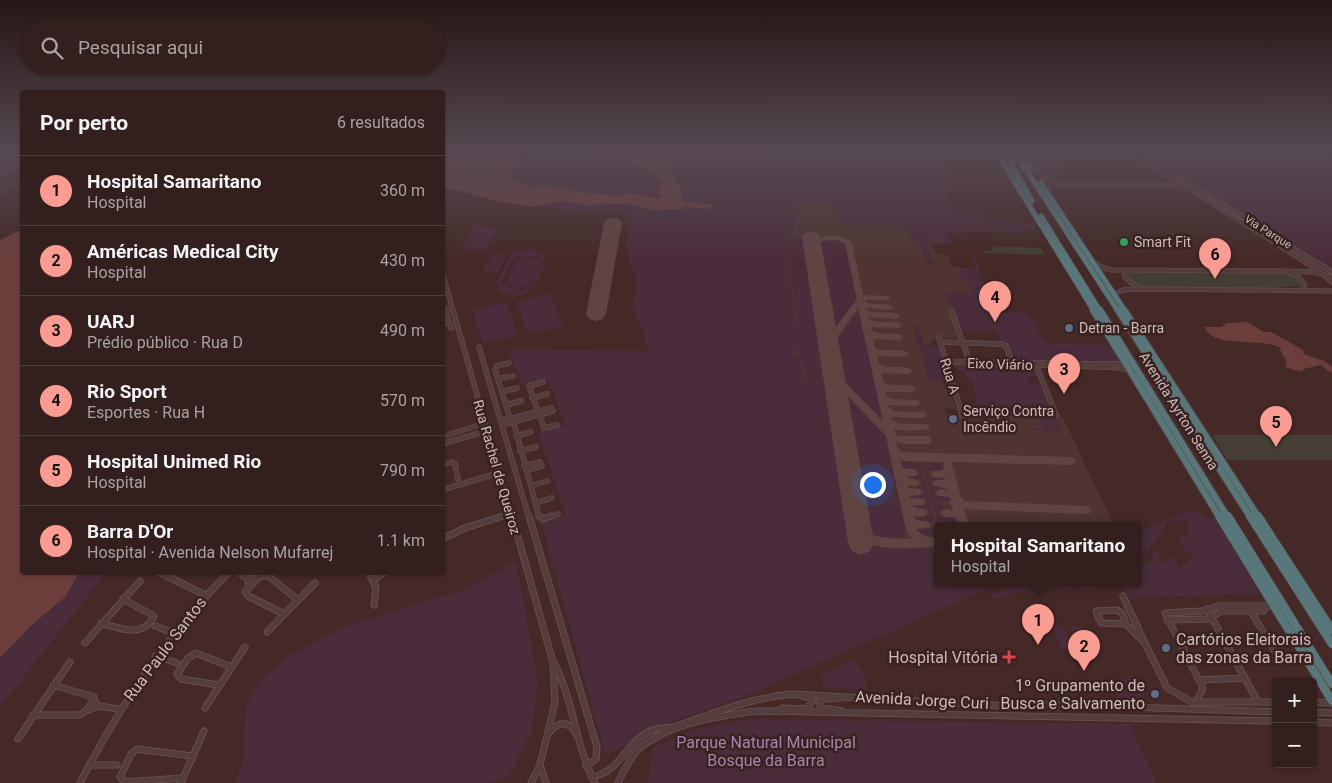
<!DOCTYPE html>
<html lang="pt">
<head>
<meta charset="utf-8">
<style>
  :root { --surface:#331f1d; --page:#3b2726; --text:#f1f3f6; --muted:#a9a2a4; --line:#4e3d3b; --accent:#fa9c91 }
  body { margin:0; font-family:Roboto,sans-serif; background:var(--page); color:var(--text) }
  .controls { position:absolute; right:15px; bottom:15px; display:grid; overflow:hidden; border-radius:5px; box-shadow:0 1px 4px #0004 }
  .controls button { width:45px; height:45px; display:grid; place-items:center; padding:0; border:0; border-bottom:1px solid var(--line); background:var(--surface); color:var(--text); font:25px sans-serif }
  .you { position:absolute; left:872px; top:484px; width:18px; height:18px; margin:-12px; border:4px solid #fff; border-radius:50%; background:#1a73e8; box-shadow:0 0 0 8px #1a73e833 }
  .badge { display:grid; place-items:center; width:32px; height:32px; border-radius:50%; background:var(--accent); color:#111; font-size:16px; font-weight:700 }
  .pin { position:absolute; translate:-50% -41px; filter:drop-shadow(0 1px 2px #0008) }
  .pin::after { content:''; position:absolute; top:26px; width:18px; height:15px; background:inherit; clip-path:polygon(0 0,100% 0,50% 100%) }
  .popup { position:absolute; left:934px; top:522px; width:208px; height:65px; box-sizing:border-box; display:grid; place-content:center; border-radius:5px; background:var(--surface); filter:drop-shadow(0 1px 4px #0005); font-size:16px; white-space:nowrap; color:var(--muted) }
  .popup b { font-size:19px; color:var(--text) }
  .popup::after { content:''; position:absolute; left:50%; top:100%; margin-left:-10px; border:10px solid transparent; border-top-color:var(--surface) }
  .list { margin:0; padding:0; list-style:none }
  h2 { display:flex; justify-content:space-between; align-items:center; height:65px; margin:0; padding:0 20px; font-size:21px }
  h2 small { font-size:16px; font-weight:400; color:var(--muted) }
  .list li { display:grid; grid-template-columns:32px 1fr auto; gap:15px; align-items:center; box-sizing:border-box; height:70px; padding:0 20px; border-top:1px solid var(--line) }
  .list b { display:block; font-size:19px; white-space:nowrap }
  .list p { margin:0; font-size:16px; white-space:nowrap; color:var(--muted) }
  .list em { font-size:16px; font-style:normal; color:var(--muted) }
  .icon { flex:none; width:28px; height:28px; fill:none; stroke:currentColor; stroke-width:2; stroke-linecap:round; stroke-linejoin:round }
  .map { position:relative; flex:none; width:1332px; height:783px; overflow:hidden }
  .search { position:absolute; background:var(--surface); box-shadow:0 1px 4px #0004; left:20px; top:20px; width:425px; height:55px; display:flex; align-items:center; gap:12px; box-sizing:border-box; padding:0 18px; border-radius:28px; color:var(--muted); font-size:19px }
  .panel { position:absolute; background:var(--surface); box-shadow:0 1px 4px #0004; left:20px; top:90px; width:425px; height:485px; border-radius:5px }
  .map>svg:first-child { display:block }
  .medical { fill:#453e34 }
  .airport { fill:#4e3532 }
  .green { fill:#4a2d3a; fill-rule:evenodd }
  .water { fill:#6b3e3b }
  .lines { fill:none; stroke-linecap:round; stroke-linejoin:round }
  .taxiway { fill:#604442; fill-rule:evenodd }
  .runway { fill:#604442; fill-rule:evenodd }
  .minor-far2-casing { stroke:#6b5654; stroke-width:5 }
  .minor-far1-casing { stroke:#6b5654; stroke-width:5.5 }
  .minor-casing { stroke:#6b5654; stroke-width:7 }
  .highway-far2-casing { stroke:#5b4543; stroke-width:6 }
  .highway-far1-casing { stroke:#5b4543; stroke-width:8 }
  .highway-casing { stroke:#5b4543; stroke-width:9 }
  .minor-far2 { stroke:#543d3c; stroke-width:4 }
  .minor-far1 { stroke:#543d3c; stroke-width:4.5 }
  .minor { stroke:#543d3c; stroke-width:5.5 }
  .highway-far2 { stroke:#58777a; stroke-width:5 }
  .highway-far1 { stroke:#58777a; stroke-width:6 }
  .highway { stroke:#58777a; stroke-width:8 }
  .leisure-dot { fill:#2e9e5b; stroke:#392220; stroke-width:2 }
  .service-dot { fill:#5c6f8a; stroke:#392220; stroke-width:2 }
  .health-dot { fill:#e0444e; stroke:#392220; stroke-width:2 }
  .labels { text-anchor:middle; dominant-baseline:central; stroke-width:5; stroke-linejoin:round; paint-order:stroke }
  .far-street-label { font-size:11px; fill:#cdbbb9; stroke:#392220 }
  .poi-label { font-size:14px; fill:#cdbbb9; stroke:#392220; text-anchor:start }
  .street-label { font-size:14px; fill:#cdbbb9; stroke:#392220 }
  .near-poi-label { font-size:16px; fill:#cdbbb9; stroke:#392220; text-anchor:end }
  .near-street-label { font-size:16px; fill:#cdbbb9; stroke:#392220 }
  .near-park-label { font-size:16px; fill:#a285ad; stroke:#392220 }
</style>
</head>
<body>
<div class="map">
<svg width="1332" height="783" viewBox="0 0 1332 783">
  <rect width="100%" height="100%" fill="#442927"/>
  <path class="medical" d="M 993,246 L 1041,248 L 1045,255 L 986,253 L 985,251 L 993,251 Z
    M 1284,272 L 1295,275 L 1303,283 L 1301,286 L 1271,288 L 1142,287 L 1130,281 L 1128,275 L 1133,273 Z
    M 1212,435 L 1332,435 L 1332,460 L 1228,460 Z"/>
  <path class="airport" d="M 789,204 L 833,204 L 842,224 L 896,225 L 938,238 L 948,243 L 931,244 L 936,253 L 948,256 L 952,267 L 959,267 L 965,282 L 969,282 L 973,293 L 953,312 L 959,338 L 936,338 L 936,340 L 931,341 L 932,344 L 923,344 L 917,325 L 914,325 L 937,382 L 948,383 L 956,410 L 944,407 L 946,414 L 955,413 L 965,417 L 1062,415 L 1114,526 L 938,526 L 938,563 L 873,587 L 743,350 L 777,214 Z"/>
  <path class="green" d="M 19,151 L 22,151 L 22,170 L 6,177 L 16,187 L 0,198 L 0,160 Z
    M 521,151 L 583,151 L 647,170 L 663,184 L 659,199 L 634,193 L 617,195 L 578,192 L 567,188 L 541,186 L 531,188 L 510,177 L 510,171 L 527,159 Z
    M 794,151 L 993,151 L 999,162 L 941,162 L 952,187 L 959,188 L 960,190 L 946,190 L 952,208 L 954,210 L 982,211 L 987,221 L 1035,223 L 1037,225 L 1034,231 L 946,233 L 948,238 L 956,244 L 942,242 L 938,238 L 929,240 L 929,245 L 925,246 L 925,248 L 930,253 L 929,256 L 934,263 L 930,265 L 927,263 L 918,241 L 909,238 L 909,233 L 902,228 L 895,227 L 895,225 L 842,224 L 833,204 L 793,204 L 795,215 L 786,217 L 782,221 L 799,344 L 797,350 L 791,354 L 798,355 L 804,379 L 807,379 L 800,356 L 796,308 L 783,222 L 787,217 L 794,216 L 794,237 L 798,239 L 803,237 L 822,356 L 819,356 L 822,357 L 823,362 L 852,544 L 915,548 L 919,546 L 938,547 L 938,584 L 998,584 L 741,698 L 646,730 L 633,743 L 605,754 L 541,522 L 566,515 L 538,432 L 565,425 L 548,379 L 522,385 L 508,349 L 650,351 L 632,305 L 637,282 L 626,250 L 631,216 L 578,213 L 543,205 L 560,201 L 587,205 L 626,204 L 655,210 L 684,207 L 706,209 L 712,206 L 681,201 C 682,187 676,174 664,168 L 663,165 L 677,164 L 678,160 C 695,156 711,161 728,161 C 751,161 772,156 794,151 Z
    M 1033,151 L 1126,151 L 1131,155 L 1068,155 L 1052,183 L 1053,198 L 1032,165 Z
    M 1133,151 L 1332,151 L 1332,263 L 1324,267 L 1332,274 L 1322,270 Z
    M 475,225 L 498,228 L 485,251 L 461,249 Z
    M 823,240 L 840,241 L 845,245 L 856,296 L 854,304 L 836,326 L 833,325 L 819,245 Z
    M 531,249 L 542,254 L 546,259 C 541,284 523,305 500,291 L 496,283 L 512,253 ZM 516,256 L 535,258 L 531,256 L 539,256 L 541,259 L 518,258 L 505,284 L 528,287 L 541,261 L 530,286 L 519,292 L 520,287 L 501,284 L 512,260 Z
    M 493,253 L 507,255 L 498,273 L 483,271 Z
    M 971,256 L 974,256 L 995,312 L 1029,313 L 1044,343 L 1110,345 L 1120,362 L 1014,360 L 1005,342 L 1000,342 L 996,331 L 961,331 L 947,293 L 973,293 L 969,282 L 965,282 L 964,278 L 958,275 L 961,273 L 959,268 L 976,268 Z
    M 549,293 L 563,326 L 528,334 L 516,301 Z
    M 506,302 L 518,335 L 483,344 L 472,310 Z
    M 856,314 L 860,315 L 881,414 L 880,416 L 844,381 L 837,340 Z
    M 913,325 L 917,325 L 923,345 L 939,346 L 949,382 L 929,382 Z
    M 953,365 L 1033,368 L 1038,376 L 1028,377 L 1031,384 L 1040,385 L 1060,429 L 1056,431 L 1044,431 L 1039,419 L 1030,418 L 1033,428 L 1041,428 L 1042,430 L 1032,430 L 1029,418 L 1016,418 L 1015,416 L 984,416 L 989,423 L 983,424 L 987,429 L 970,428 L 965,416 L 982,415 L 972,387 L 974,386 L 972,382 L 967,379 L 963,371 L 959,371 Z
    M 848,398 L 885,435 L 906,530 L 902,537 L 878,537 L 869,530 L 847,401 Z
    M 901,462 L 920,463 L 938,537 L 938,538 C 927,537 919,538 916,526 L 936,529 L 934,521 L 915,522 L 913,514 L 930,516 L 929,509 L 912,511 L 911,503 L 928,506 L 926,499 L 910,501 L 908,493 L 925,495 L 924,489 L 908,491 L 906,484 L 923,486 L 922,479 L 905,481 L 904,474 L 921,476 L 919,470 L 904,471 Z
    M 923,463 L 941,463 L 944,473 L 927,470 L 929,477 L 945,475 L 946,482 L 930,480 L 931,486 L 947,485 L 949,492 L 932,489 L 934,496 L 950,495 L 952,502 L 935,499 L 936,506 L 952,505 L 954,512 L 937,510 L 939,517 L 955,515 L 958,524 L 939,521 L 939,526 Z
    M 1193,509 L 1207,519 L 1215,518 L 1260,593 L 1130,598 L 1126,595 L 1120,584 L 1138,584 L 1138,565 L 1144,562 L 1154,563 L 1151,556 L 1155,551 L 1161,553 L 1158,557 L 1158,562 L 1165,562 L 1167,556 L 1176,560 L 1180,567 L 1194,557 L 1181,546 L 1178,538 L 1187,538 L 1188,532 L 1191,532 L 1187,527 L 1189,524 L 1188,521 L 1170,521 L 1170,519 Z
    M 1166,519 L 1168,521 C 1160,536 1152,550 1138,560 L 1138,532 Z
    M 516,561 L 538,681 L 532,729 L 509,776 L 490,783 L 236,783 L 243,763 L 246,706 L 260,680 L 291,655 L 346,626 L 466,589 Z
    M 79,573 L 106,573 L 0,707 L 0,658 L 32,625 L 65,597 Z
    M 1015,584 L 1096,584 L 1096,589 L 1092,591 L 1075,588 L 1061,591 L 1053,586 C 1046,587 1045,592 1040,595 C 1033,597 1026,592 1019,592 C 1005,593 1005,602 988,596 Z
    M 1052,626 L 1063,626 L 1072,649 L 1061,649 Z
    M 1071,626 L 1082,626 L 1091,649 L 1080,649 Z
    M 854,660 L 864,672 L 867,690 L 825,688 L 821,675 Z
    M 1109,679 L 1136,679 L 1145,700 L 1118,700 Z
    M 748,719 L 1130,724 L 1156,783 L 648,783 L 652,748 L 690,731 Z"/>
  <path class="water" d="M 443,151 L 521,151 L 527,159 L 510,171 L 510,177 L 531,188 L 541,186 L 567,188 L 578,192 L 617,195 L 634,193 L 659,199 L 661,197 L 659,192 L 662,184 C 658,180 654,174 648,171 C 634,161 615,162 599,160 C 592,159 588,154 583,151 L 794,151 C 780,153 766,159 752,160 C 727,163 702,155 678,160 L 678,164 L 664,165 L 664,168 C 676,174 682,187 682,201 L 712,205 L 712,207 L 706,209 L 684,207 L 683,209 L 655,210 L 626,204 L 587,205 L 560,201 L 534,207 L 500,202 L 453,189 L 443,188 L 443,175 L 444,174 L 443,171 Z
    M 22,230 L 22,572 L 79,573 L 65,597 L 32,625 L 0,658 L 0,240 C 9,237 14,232 22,230 Z
    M 1247,322 L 1264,332 L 1271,332 L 1303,350 L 1304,354 L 1324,361 L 1332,367 L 1332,373 L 1320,365 L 1304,369 L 1302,372 L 1285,367 L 1287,362 L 1280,350 L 1281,348 C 1261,337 1211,349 1205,327 L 1221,327 L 1227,323 Z"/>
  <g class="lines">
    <path class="taxiway" d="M 830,236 L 842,237 L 852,242 L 863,295 L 887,296 L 891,298 L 887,300 L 866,300 L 865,302 C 874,306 886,301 894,307 L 890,310 L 866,308 L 867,310 C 877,315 891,309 900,316 L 896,319 L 868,317 L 869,319 C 879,326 894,318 903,325 L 899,328 L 871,327 L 871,330 C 881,337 895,330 904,337 L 900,340 L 873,339 L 875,348 C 886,353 901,347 909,354 L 905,357 L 877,356 L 879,363 C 889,371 904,363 913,371 L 909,374 L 881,373 L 883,382 C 893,389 908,381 916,389 L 912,392 L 885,392 L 886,395 L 891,399 L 916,400 L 919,401 L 920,403 L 919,405 L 916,406 L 888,405 L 888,407 L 894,411 L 922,412 L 925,413 L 927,415 L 925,417 L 922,418 L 891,417 L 891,418 L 899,424 L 925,424 L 928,425 L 930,427 L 928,429 L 925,430 L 905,431 L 893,429 L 896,434 L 899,436 L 927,436 L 930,437 L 932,440 L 930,443 L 927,444 L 906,444 L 896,442 L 898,448 L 901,452 L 1071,457 L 1074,458 L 1076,461 L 1074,464 L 1071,465 L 953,462 L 952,465 L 961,497 L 965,501 L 1086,506 L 1090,507 L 1091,510 L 1090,513 L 1086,514 L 964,509 L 969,526 L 944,526 L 945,523 L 958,522 L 955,518 L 942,516 L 941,513 L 942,510 L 946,509 L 954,510 L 949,503 L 951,499 L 949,497 L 938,496 L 936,493 L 938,490 L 948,489 L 935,486 L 933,483 L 935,480 L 946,480 L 944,478 L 933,477 L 931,474 L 933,471 L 944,470 L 943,462 L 905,461 L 900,459 C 903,473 906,467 916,470 L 918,473 L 916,476 L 906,477 L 918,480 L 920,483 L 918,486 L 907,486 L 909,488 L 920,489 L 922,492 L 920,495 L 909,496 L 912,498 L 924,499 L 925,502 L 924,505 L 911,506 L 926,510 L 927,513 L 926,516 L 922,517 L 913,516 L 917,520 L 929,522 L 930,525 L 929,528 L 916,529 C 923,536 928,538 938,537 L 938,547 C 915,547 867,555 854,531 L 855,528 L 859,527 L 875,536 L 896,539 L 912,539 L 906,531 L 886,436 L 848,396 L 842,395 L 841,404 L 835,404 C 832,398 833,395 837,390 L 841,389 L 829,375 L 833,372 L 836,373 L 883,421 L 858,308 L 836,339 L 832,350 L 826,350 L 825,348 L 831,334 L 827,333 L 821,325 L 822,323 L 828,323 L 832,328 L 835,328 L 857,299 L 845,243 C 833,237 823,241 812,245 L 808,243 L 817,238 Z"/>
    <path class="runway" d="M 613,218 L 619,219 L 622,223 L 606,314 L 603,319 L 596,321 L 589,319 L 586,314 L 604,223 L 607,219 Z
      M 811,232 L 817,233 L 820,237 L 874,543 L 870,551 L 861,555 L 852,551 L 848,543 L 802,237 L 805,233 Z"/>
    <defs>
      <path id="minor-far2" d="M 1130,151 L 1319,271 L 1332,282
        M 1031,166 L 1048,180 L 1064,185 L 1170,185 L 1179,181 L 1185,181 L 1332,272
        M 0,175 L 22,164
        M 1094,262 L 1101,267 L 1111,270 L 1284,271 L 1315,272 L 1332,277
        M 442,271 L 453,311
        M 1128,272 L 1124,274 L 1125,278 L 1140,289
        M 1289,272 L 1298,276 L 1305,285 L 1302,289
        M 1117,293 L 1123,290 L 1143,289 L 1332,291
        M 442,309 L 446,308 L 447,311"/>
      <path id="minor-far1" d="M 453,310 L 512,518
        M 952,312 L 969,360
        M 442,320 L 448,318 L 446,310
        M 442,324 L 450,323 L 451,328
        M 939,338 L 962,415
        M 940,342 L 1002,344 L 1006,346 L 1012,362
        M 479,347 L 529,518
        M 946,362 L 1102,367
        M 959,362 L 1100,364
        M 509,363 L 497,366 L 495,370 L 510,418 L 513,420 L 539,516 L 541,518
        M 1035,363 L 1056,415
        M 1103,364 L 1120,364 L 1125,361
        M 1104,367 L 1121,368 L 1130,371
        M 498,379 L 513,376
        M 543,382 L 529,386 L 544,428 L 557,425
        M 502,392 L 517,388
        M 532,398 L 547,394
        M 506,405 L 521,401
        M 501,421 L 551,408
        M 502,425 L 553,411
        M 516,436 L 531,432
        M 442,437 L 485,423
        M 442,444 L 487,431
        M 520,451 L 536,447
        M 442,465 L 451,462 L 455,464 L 459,484
        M 524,466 L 540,462
        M 526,470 L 542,466
        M 531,486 L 547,481
        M 442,490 L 498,473
        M 535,503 L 552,498
        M 499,518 L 510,514
        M 547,518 L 558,514"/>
      <path id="minor" d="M 512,516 L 553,662 L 555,702 L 540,765 L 546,783
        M 529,516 L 597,747 L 596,759 L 586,766
        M 539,516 L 543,519 L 551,516
        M 442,539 L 465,528 L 503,516
        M 159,572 L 205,595
        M 238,572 L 248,579
        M 369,572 L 376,588 L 374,605
        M 374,580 L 385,572
        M 249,587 L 248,579 L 257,578
        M 1123,596 L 1143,639
        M 1207,609 L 1258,702
        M 1117,610 L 1122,613 L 1126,624 L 1101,623 L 1096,611 Z
        M 1250,610 L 1274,650
        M 284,614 L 248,596 L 245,592 L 259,577 L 267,575 L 298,600
        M 1167,620 L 1207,619 L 1222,611 L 1264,611 L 1266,606
        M 101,623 C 120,628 143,639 154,616 L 123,599
        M 1126,624 L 1145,643 L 1167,688 L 1192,702 L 1276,702
        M 155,626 L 173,633
        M 267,632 L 315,583
        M 85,643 L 140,581
        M 155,656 L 177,663
        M 554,663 C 574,701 575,745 595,783
        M 1199,680 L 1245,678
        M 218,685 L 181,679 L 177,674 L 188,658 L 196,653 L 231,667
        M 840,698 L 823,699 L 819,702 L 821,708 L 842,711
        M 1196,702 L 1203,688 L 1165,613 L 1202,611 L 1219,606 L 1273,606
        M 1313,702 L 1332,703
        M 99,706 L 119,709
        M 205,708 L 245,647
        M 88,710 L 99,706 L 93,700
        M 778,711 L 782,708 L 808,709 L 812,701 L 810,698 L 802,696
        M 1313,712 L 1332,713
        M 33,715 L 80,715 L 89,708 L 94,697 L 53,685
        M 1313,722 L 1332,723
        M 550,732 L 554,727 L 563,723 L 572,727 L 577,736
        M 18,739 L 70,662
        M 90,765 L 117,765
        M 591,777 C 621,772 625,743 650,731 C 658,728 668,728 677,726 C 714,713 751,698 791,694 L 1007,706 L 1036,704 L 1276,712
        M 183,778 L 124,782 L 120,777 L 131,754 L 137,749 L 192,756
        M 80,783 C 120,705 167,635 229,572
        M 181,783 L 204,731
        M 531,783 L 540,765
        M 618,783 C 624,769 632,754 644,745 C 675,722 719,716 756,711 L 1276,721"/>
      <path id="highway-far2" d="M 998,151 L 1005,166 L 1094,311
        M 1007,151 L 1012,166 L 1032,201
        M 1014,151 L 1118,311
        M 1027,151 L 1028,164 L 1031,169
        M 1041,183 L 1125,311
        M 1041,216 L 1100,311"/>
      <path id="highway-far1" d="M 1093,310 L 1220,518
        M 1100,310 L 1228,518
        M 1118,310 L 1251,518
        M 1124,310 L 1259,518"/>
      <path id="highway" d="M 1219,516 L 1332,701
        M 1228,516 L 1332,684
        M 1250,516 L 1332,644
        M 1258,516 L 1332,630"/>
    </defs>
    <use href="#minor-far2" class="minor-far2-casing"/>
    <use href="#minor-far1" class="minor-far1-casing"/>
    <use href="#minor" class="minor-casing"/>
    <use href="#highway-far2" class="highway-far2-casing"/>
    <use href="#highway-far1" class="highway-far1-casing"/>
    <use href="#highway" class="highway-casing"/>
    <use href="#minor-far2" class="minor-far2"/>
    <use href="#minor-far1" class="minor-far1"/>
    <use href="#minor" class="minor"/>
    <use href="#highway-far2" class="highway-far2"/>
    <use href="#highway-far1" class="highway-far1"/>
    <use href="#highway" class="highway"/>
  </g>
  <linearGradient id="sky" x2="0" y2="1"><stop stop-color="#251715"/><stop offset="0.58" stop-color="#564952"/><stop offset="1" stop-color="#564952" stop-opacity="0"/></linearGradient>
  <rect width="1332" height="261" fill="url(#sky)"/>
  <circle class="leisure-dot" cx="1124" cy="242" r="5"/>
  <g class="service-dot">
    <circle cx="1069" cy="328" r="5"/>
    <circle cx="953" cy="419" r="5"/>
    <circle cx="1166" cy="648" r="5"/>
    <circle cx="1155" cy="694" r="5"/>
  </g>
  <path class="health-dot" d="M1006.5 649.5h5v5h5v5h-5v5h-5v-5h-5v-5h5z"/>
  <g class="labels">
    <g class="far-street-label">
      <text transform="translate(1268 232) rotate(32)">Via Parque</text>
    </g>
    <g class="poi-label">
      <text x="1134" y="242">Smart Fit</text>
      <text x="1079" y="328">Detran - Barra</text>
      <text x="963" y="411">Serviço Contra<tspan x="963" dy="16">Incêndio</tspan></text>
    </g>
    <g class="street-label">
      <text transform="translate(1000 364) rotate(2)">Eixo Viário</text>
      <text transform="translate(950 376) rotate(73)">Rua A</text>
      <text transform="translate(1179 411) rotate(58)">Avenida Ayrton Senna</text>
      <text transform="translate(497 467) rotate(74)">Rua Rachel de Queiroz</text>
    </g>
    <g class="near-poi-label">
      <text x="1176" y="639" text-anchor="start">Cartórios Eleitorais<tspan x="1176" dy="18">das zonas da Barra</tspan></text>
      <text x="998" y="657">Hospital Vitória</text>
      <text x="1145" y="685">1º Grupamento de<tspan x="1145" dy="18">Busca e Salvamento</tspan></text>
    </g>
    <g class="near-street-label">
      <text transform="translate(165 649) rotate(-53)">Rua Paulo Santos</text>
      <text transform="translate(922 700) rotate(3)">Avenida Jorge Curi</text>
    </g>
    <g class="near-park-label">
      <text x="766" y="742">Parque Natural Municipal<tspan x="766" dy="18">Bosque da Barra</tspan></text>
    </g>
  </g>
</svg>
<div class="controls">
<button>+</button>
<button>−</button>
</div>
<div class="you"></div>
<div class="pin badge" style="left:1038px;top:645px">1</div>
<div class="popup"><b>Hospital Samaritano</b>Hospital</div>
<div class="pin badge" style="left:1084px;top:671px">2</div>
<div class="pin badge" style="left:1064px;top:394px">3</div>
<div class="pin badge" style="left:995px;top:322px">4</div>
<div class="pin badge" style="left:1276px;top:447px">5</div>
<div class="pin badge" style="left:1215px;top:279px">6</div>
<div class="search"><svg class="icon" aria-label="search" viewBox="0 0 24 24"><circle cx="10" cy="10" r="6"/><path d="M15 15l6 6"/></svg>Pesquisar aqui</div>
<section class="panel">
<h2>Por perto<small>6 resultados</small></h2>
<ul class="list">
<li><span class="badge">1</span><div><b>Hospital Samaritano</b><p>Hospital</p></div><em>360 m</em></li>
<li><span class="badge">2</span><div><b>Américas Medical City</b><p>Hospital</p></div><em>430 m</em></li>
<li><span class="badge">3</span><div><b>UARJ</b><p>Prédio público · Rua D</p></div><em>490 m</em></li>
<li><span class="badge">4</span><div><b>Rio Sport</b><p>Esportes · Rua H</p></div><em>570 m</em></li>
<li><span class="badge">5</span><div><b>Hospital Unimed Rio</b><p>Hospital</p></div><em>790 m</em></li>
<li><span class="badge">6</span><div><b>Barra D'Or</b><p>Hospital · Avenida Nelson Mufarrej</p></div><em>1.1 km</em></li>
</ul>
</section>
</div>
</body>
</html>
